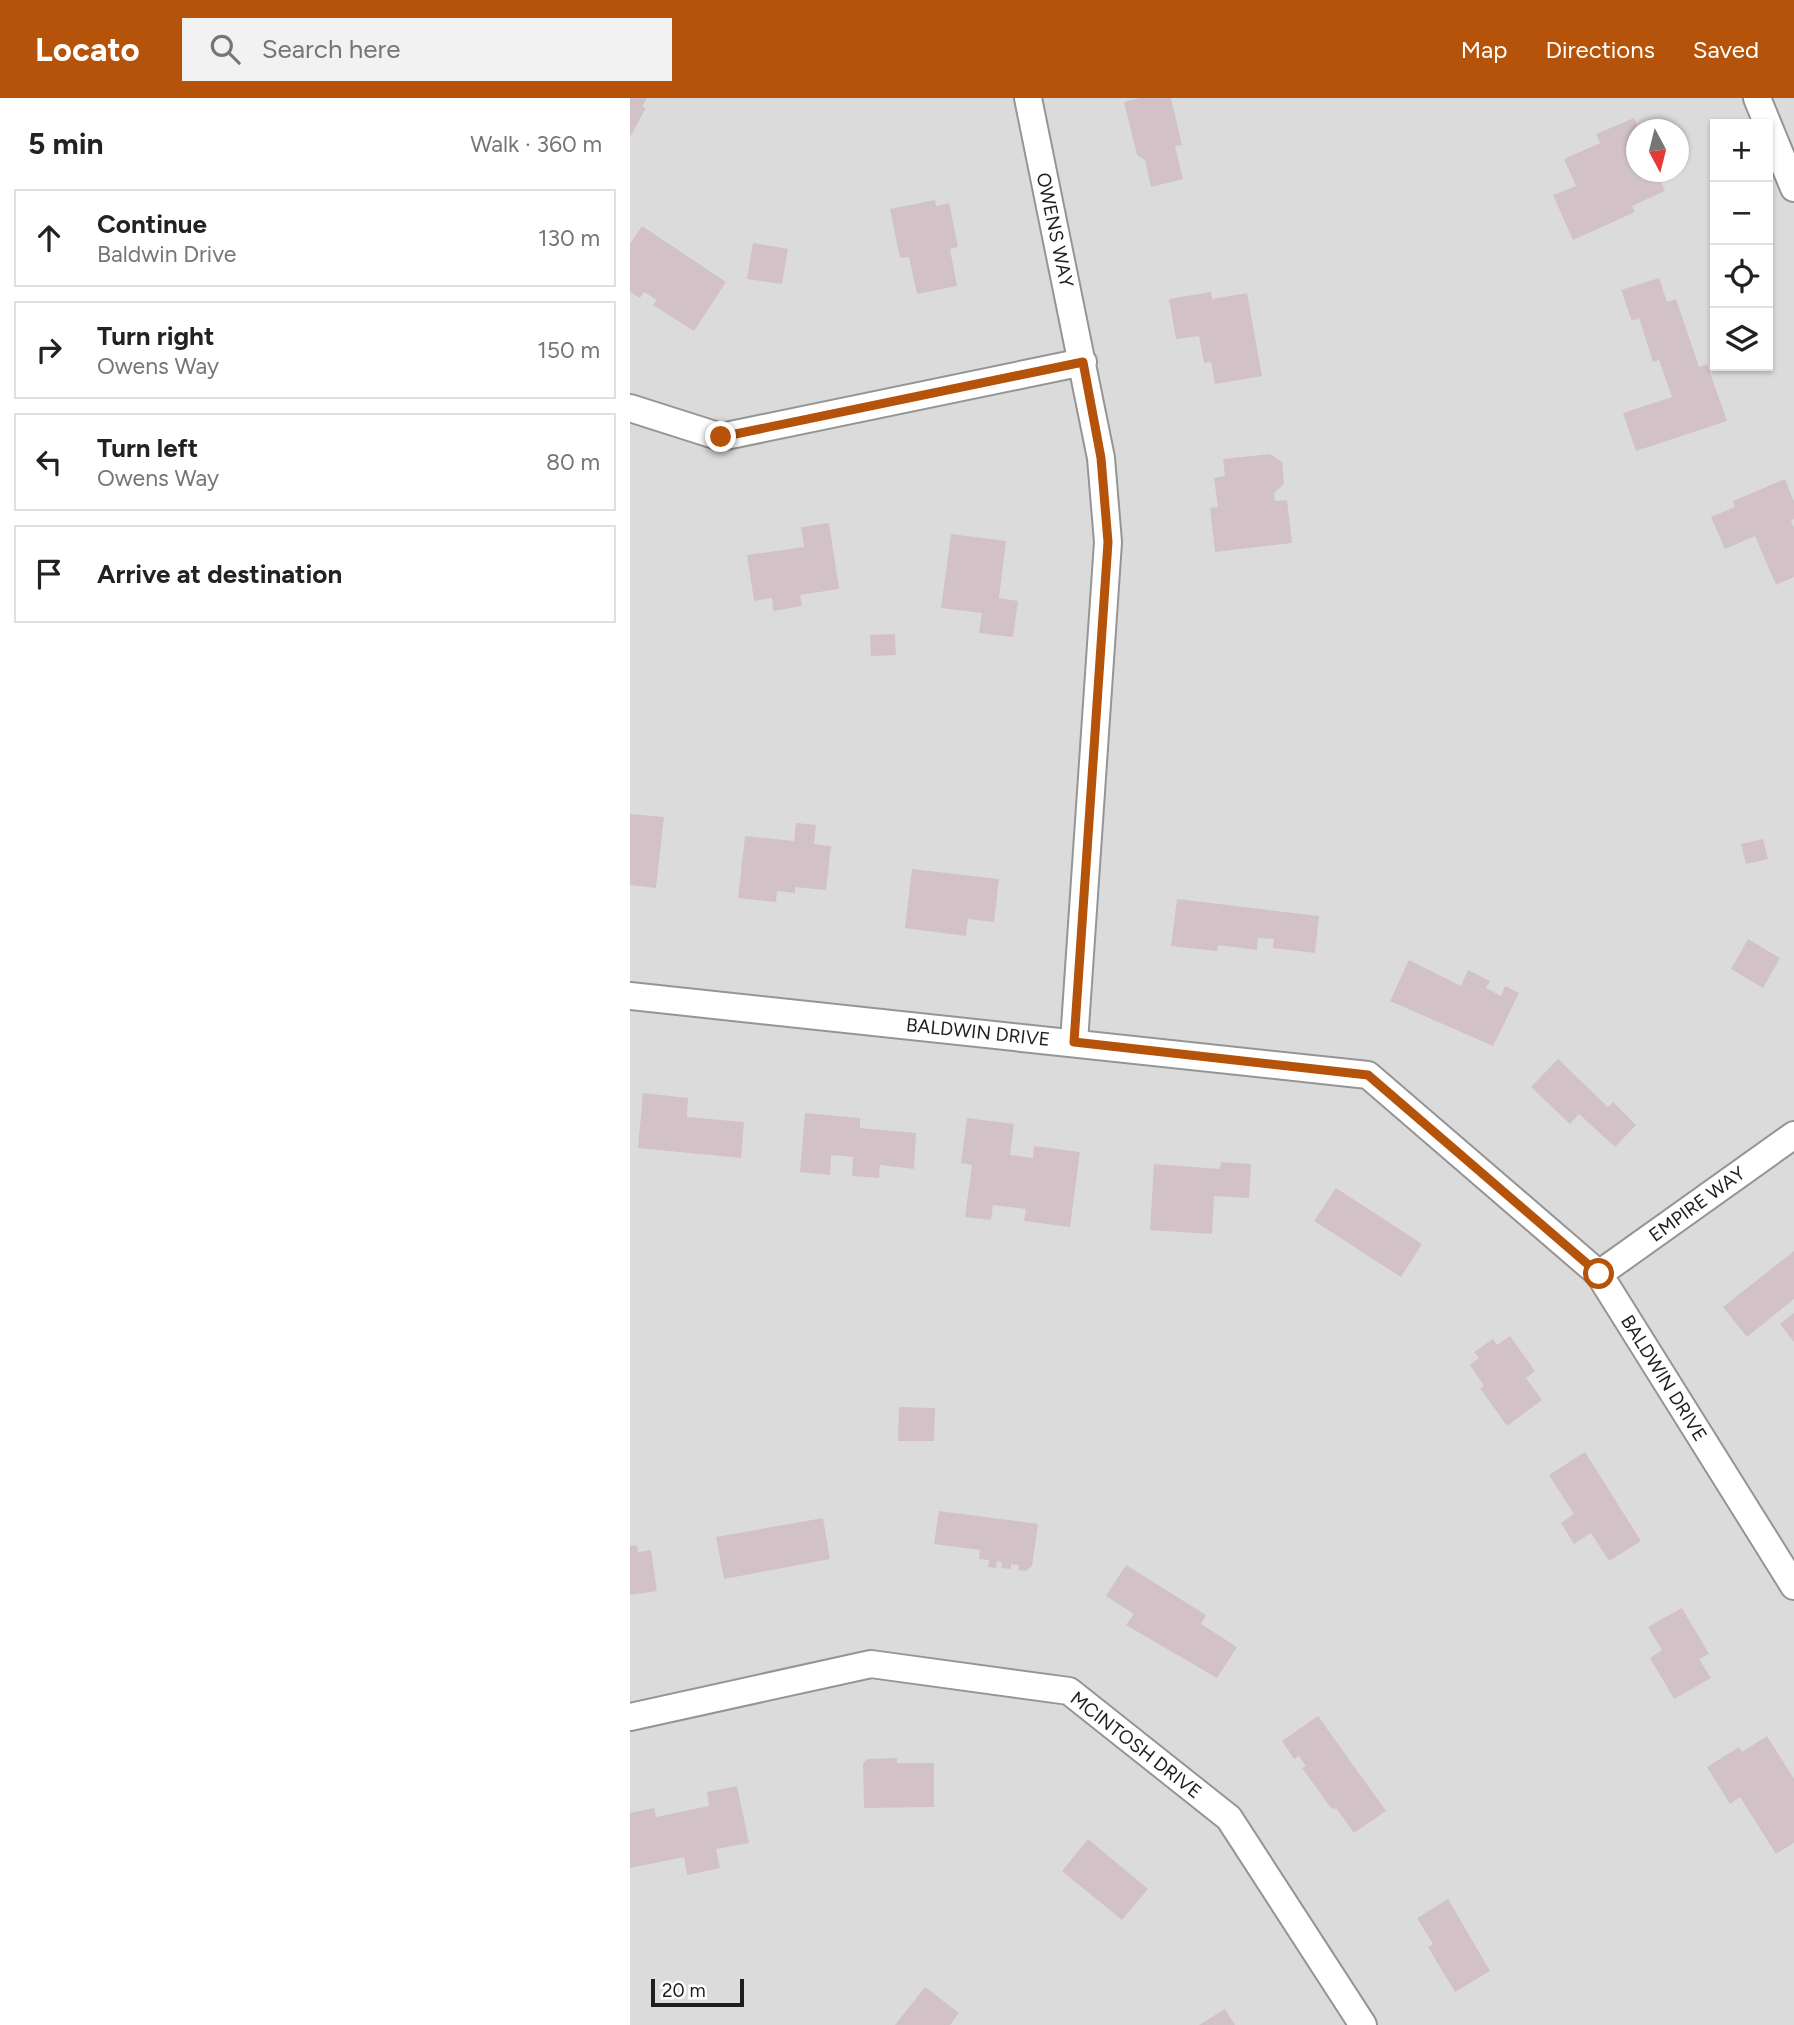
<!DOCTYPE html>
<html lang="en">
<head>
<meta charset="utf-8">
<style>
  :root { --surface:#fff; --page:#f2f2f2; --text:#222; --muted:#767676; --line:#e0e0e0; --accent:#b45309 }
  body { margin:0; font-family:Figtree,sans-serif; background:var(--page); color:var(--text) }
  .controls { position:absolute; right:21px; top:21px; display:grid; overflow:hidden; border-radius:0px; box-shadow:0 2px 5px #0004 }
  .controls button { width:63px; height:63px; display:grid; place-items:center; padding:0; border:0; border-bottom:2px solid var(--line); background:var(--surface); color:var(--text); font:35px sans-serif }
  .compass { position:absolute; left:996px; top:21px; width:63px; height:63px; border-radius:50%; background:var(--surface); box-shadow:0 2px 5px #0004; rotate:173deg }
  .scale { position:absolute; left:21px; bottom:18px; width:93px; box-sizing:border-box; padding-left:7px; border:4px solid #1e1e1e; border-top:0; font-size:19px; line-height:24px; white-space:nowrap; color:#1e1e1e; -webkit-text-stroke:5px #fff; paint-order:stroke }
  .stop { position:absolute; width:21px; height:21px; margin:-16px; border:5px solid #b45309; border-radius:50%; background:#fff }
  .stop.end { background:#b45309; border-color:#fff; box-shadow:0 2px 7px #0008 }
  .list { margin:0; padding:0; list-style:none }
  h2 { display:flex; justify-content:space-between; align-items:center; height:91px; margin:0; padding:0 28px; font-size:30px }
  h2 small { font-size:23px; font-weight:400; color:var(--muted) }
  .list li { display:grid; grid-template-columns:46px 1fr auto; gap:21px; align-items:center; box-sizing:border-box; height:98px; margin:0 14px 14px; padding:0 14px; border:2px solid var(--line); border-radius:0px }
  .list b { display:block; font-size:26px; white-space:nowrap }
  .list p { margin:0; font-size:23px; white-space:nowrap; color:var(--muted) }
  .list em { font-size:23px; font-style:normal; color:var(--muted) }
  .icon { flex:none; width:38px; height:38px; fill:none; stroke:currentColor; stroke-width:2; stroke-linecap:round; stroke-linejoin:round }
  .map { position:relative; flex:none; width:1164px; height:1927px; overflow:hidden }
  header { display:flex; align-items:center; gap:42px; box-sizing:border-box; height:98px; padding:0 35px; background:var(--accent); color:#fff }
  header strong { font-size:33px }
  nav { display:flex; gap:38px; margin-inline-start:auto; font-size:24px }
  .search { width:490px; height:63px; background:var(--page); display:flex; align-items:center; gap:18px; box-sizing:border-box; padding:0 24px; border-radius:0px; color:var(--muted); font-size:26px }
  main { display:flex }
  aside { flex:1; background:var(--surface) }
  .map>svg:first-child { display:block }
  .residential { fill:#dcdbdc; fill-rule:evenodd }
  .building { fill:#d2c2c8 }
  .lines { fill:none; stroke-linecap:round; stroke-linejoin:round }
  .minor-casing { stroke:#959595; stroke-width:30 }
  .minor { stroke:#fff; stroke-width:26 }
  .route { stroke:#b45309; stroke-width:9 }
  .labels { text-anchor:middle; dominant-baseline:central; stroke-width:5; stroke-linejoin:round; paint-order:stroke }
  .street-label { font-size:19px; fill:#1e1e1e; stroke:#fff }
</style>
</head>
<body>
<header>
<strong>Locato</strong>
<div class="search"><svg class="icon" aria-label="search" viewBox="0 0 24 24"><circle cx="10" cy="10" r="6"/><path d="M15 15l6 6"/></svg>Search here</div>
<nav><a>Map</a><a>Directions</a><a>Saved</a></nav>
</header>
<main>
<aside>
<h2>5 min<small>Walk · 360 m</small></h2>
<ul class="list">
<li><svg class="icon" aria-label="ahead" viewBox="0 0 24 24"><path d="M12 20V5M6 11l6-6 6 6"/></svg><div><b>Continue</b><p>Baldwin Drive</p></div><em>130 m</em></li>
<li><svg class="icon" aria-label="right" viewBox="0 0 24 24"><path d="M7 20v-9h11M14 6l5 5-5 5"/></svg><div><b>Turn right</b><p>Owens Way</p></div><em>150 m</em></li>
<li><svg class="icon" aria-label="left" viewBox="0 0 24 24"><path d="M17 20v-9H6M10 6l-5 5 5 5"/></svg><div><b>Turn left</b><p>Owens Way</p></div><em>80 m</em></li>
<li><svg class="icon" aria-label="arrive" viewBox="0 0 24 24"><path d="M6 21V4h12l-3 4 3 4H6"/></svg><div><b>Arrive at destination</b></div></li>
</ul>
</aside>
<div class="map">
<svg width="1164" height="1927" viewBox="0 0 1164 1927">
  <rect width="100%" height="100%" fill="#efe5e6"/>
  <path class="residential" d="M 0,0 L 1164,0 L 1164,1927 L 0,1927 ZM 1085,26 L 1138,26 L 1138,268 L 1085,268 ZM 1006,32 L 1048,32 L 1048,74 L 1006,74 Z"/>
  <path class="building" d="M 0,0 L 17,0 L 12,9 L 16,10 L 0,39 Z
    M 510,0 L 541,0 L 552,47 L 545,48 L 553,81 L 521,89 L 515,62 L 507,57 L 494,4 Z
    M 1004,20 L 1009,32 L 1006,74 L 1027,74 L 1035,93 L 1002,108 L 1005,114 L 943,142 L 923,97 L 946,88 L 934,61 L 970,45 L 966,36 Z
    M 305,102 L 306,108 L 319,105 L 328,149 L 320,151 L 327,188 L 287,196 L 279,159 L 270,160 L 260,111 Z
    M 12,128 L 96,184 L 64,233 L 23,207 L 27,202 L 14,194 L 10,200 L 0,194 L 0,146 Z
    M 123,145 L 158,151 L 152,186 L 117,181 Z
    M 1029,180 L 1037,204 L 1046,201 L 1069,269 L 1077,266 L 1097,323 L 1006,353 L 993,315 L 1042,299 L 1029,262 L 1023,264 L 1009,220 L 1002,223 L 991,192 Z
    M 581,194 L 582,201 L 617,195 L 632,278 L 585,286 L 581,264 L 574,265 L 569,238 L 546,241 L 539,201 Z
    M 640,356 L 652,364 L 654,386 L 644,395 L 645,403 L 657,402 L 662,445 L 585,454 L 580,410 L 588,409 L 584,380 L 595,378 L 593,361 Z
    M 1155,381 L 1164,404 L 1164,421 L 1161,423 L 1164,430 L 1164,479 L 1146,487 L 1125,438 L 1095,451 L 1081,419 L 1105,409 L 1103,403 Z
    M 199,425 L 209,491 L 170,497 L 172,508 L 143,513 L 142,500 L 124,503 L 117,457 L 174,449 L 171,429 Z
    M 321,436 L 376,443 L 369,500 L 388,503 L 383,539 L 349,535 L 352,515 L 311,510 Z
    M 265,536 L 266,557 L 241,558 L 240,537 Z
    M 0,716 L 34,719 L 26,790 L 0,787 Z
    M 166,725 L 186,727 L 184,746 L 201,748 L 196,792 L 165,789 L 165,795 L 147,793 L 146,804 L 108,800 L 115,738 L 164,743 Z
    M 1133,741 L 1138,761 L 1116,766 L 1111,746 Z
    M 282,771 L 369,781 L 364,824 L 338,821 L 336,838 L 275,830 Z
    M 547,801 L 689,818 L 685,855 L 643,850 L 644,841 L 628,840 L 627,852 L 588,847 L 587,853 L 541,848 Z
    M 1118,841 L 1150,860 L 1133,890 L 1101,871 Z
    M 779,862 L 831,888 L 838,872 L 860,883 L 856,890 L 871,898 L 875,888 L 889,895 L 863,948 L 760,903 Z
    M 928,961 L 978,1009 L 983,1004 L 1006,1027 L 985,1049 L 949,1016 L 940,1026 L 901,989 Z
    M 13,995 L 58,1000 L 57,1019 L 114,1024 L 111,1060 L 8,1050 Z
    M 175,1015 L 230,1020 L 230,1030 L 286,1035 L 284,1071 L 250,1067 L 249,1080 L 222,1078 L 223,1059 L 201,1057 L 200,1077 L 170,1074 Z
    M 337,1020 L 384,1026 L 380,1057 L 403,1060 L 404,1048 L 450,1054 L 440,1129 L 394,1123 L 396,1111 L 363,1107 L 361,1122 L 335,1119 L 342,1067 L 331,1065 Z
    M 591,1064 L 621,1066 L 619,1100 L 584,1098 L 582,1136 L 520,1132 L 524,1066 L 590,1071 Z
    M 706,1090 L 792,1146 L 771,1179 L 684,1123 Z
    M 1164,1153 L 1164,1201 L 1117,1239 L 1093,1209 Z
    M 1164,1215 L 1164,1244 L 1150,1226 Z
    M 880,1238 L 905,1273 L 896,1280 L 912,1302 L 877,1328 L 850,1290 L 854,1288 L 840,1267 L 849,1260 L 844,1254 L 863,1241 L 867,1247 Z
    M 269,1309 L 305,1310 L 304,1343 L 268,1343 Z
    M 955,1354 L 1011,1443 L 979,1463 L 961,1435 L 944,1446 L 931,1425 L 944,1416 L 919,1377 Z
    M 309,1413 L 408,1426 L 402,1468 L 396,1473 L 388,1472 L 389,1467 L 381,1466 L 381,1471 L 371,1470 L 372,1464 L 367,1463 L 366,1470 L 358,1469 L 359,1462 L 349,1461 L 350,1452 L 304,1446 Z
    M 193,1420 L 200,1461 L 94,1481 L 86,1439 Z
    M 7,1447 L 8,1454 L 21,1452 L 27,1493 L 0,1497 L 0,1448 Z
    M 496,1467 L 576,1517 L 571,1526 L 607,1549 L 587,1580 L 496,1527 L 504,1516 L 476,1498 Z
    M 1052,1510 L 1079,1556 L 1069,1561 L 1081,1580 L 1044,1601 L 1020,1560 L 1032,1552 L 1018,1529 Z
    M 688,1618 L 756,1713 L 724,1735 L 707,1711 L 701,1710 L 672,1670 L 676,1668 L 669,1658 L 664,1661 L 652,1643 Z
    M 1137,1638 L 1164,1681 L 1164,1745 L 1146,1756 L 1110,1699 L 1100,1706 L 1077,1669 L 1109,1649 L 1112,1654 Z
    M 267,1660 L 267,1665 L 304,1665 L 304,1709 L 234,1710 L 233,1666 L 237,1661 Z
    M 107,1688 L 119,1745 L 86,1751 L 90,1770 L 57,1777 L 54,1759 L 0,1770 L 0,1715 L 24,1710 L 26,1719 L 79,1708 L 77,1694 Z
    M 458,1741 L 518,1791 L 492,1822 L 432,1773 Z
    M 818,1801 L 860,1873 L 825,1894 L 798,1849 L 803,1846 L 787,1820 Z
    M 295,1889 L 329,1915 L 320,1927 L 265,1927 Z
    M 595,1911 L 605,1927 L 569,1927 Z"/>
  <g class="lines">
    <defs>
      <path id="minor" d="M 398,0 L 471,360 L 478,444 L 444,944
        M 1127,0 L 1164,90
        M 0,310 L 91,339 L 453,264
        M 0,898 L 738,977 L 969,1176 L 1164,1488
        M 969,1176 L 1164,1037
        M 0,1619 L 241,1566 L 439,1593 L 599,1720 L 733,1927"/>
    </defs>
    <use href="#minor" class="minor-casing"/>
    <use href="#minor" class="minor"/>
  </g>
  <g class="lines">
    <path class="route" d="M 91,339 L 453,264 L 471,360 L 478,444 L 444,944 L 738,977 L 969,1176"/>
  </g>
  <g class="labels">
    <g class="street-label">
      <text transform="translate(425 132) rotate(78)">OWENS WAY</text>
      <text transform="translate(348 934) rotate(6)">BALDWIN DRIVE</text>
      <text transform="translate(1067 1106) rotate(-36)">EMPIRE WAY</text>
      <text transform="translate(1034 1280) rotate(58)">BALDWIN DRIVE</text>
      <text transform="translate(506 1647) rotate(38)">MCINTOSH DRIVE</text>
    </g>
  </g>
</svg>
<div class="controls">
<button>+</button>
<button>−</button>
<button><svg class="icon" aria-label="locate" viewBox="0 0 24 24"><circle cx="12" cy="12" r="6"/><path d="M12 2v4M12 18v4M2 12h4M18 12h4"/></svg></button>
<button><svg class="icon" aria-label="layers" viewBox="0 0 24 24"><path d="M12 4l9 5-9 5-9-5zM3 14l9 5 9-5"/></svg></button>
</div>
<svg class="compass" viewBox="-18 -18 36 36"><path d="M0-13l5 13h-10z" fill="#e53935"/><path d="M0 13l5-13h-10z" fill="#767676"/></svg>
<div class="scale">20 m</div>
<div class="stop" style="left:969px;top:1176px"></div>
<div class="stop end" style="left:91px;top:339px"></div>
</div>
</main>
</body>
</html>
